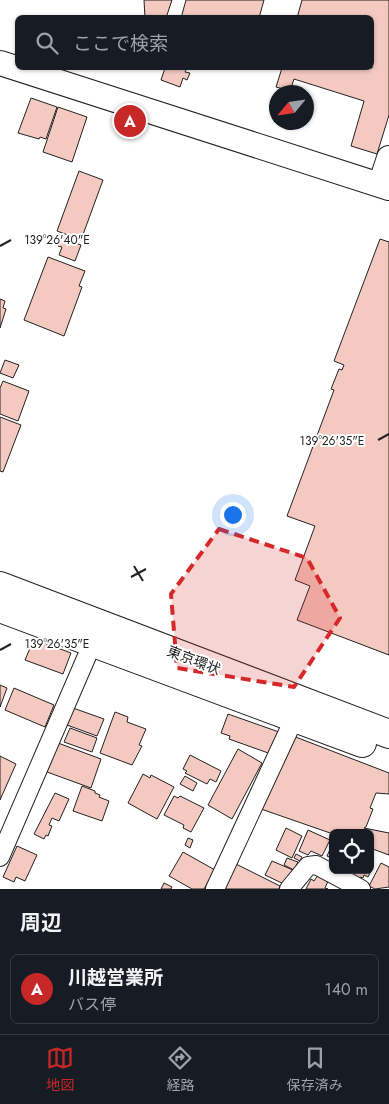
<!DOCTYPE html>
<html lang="ja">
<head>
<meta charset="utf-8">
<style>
  :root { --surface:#171b24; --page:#242831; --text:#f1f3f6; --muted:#9ea1a6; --line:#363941; --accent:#c62828 }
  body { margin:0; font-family:Jost,"Noto Sans JP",sans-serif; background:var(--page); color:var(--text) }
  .controls { position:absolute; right:15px; bottom:15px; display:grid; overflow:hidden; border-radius:8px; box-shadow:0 1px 4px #0004 }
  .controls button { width:45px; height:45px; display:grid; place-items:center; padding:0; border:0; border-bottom:1px solid var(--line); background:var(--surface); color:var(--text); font:25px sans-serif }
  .compass { position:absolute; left:269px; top:85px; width:45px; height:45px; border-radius:50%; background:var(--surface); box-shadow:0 1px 4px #0004; rotate:241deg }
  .you { position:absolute; left:232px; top:514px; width:18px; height:18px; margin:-12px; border:4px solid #fff; border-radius:50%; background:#1a73e8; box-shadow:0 0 0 8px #1a73e833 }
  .badge { display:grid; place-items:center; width:32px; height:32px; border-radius:50%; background:var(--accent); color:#fff; font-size:16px; font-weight:700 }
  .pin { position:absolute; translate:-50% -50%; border:2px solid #fff; box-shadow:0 1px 5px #0006 }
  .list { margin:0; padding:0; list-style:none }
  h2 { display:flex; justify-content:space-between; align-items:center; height:65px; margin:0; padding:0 20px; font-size:21px }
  h2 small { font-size:16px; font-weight:400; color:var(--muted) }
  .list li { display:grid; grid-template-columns:32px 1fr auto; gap:15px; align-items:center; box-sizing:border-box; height:70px; margin:0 10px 10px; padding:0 10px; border:1px solid var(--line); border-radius:8px }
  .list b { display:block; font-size:19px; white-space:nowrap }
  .list p { margin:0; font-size:16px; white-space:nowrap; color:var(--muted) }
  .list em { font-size:16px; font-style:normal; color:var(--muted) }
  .icon { flex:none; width:28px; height:28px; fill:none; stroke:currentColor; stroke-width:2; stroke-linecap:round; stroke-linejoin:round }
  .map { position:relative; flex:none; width:389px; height:889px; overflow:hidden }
  .search { position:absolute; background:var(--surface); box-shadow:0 1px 4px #0004; left:15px; right:15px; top:15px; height:55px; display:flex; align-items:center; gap:12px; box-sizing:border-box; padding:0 18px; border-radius:8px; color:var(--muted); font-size:19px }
  .sheet { height:145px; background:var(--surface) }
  nav { display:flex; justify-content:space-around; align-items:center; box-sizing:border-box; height:70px; border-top:1px solid var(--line); background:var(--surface); font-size:14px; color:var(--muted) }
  nav a { display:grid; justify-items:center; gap:2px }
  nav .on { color:var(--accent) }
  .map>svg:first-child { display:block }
  .building { fill:#f3c9c0; stroke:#222 }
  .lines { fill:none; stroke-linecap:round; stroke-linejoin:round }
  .street-casing { stroke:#222; stroke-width:20 }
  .secondary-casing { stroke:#222; stroke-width:26 }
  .highway-casing { stroke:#222; stroke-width:30 }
  .street { stroke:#fff; stroke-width:18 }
  .secondary { stroke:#fff; stroke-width:24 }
  .highway { stroke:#fff; stroke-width:28 }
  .marked { fill:#d62828; fill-opacity:0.2; stroke:#d62828; stroke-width:4; stroke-dasharray:10 6; stroke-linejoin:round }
  .ticks { fill:none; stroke:#222; stroke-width:2 }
  .labels { text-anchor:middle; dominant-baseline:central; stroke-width:4; stroke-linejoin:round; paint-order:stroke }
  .street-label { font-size:14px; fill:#222; stroke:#fff }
  .ticks-label { font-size:12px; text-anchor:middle; fill:#222; stroke:#fff; stroke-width:4; stroke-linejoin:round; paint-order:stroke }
</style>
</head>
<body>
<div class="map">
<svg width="389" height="889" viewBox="0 0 389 889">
  <rect width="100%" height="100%" fill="#fff"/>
  <path class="building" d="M 144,0 L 172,0 L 166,18 L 145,18 Z
    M 186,0 L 264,0 L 259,18 L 181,18 Z
    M 302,0 L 389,0 L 389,115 L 377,154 L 351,146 L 364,101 L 294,79 L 290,91 L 276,87 L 282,68 L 372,68 L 372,18 L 297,18 Z
    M 165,68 L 187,68 L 185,72 L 190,73 L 187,80 L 183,78 L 180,87 L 161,80 Z
    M 31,98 L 57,107 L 46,139 L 40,137 L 39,139 L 18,133 Z
    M 58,107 L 87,117 L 72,162 L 43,152 Z
    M 79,171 L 103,180 L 81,240 L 57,231 Z
    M 62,238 L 81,245 L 75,261 L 59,255 L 62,247 L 58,246 Z
    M 380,239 L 389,242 L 389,655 L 297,620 L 310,586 L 295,580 L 315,526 L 287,516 L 334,390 L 331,389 L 339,369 L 342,370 L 344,365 L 334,361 Z
    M 48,257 L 85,271 L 79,286 L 82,287 L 64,336 L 24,320 Z
    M 0,299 L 5,301 L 3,308 L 6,309 L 0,328 Z
    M 5,360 L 19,365 L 13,378 L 0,373 Z
    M 3,381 L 29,391 L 18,421 L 0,414 L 0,388 Z
    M 0,417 L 21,425 L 3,472 L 0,471 Z
    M 34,639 L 71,653 L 63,674 L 25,660 Z
    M 0,685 L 7,688 L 0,707 Z
    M 14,688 L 54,705 L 45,727 L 5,710 Z
    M 73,708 L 104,719 L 97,736 L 67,725 Z
    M 115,712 L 128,717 L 127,722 L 146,729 L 139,745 L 142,746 L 132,765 L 100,753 Z
    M 228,714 L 279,732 L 271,754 L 229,739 L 230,736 L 221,733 Z
    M 70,728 L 97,738 L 92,752 L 64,742 Z
    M 293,736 L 389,773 L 389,794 L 376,793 L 370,808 L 373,809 L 366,827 L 364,828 L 389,833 L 389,855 L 370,848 L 370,833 L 333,834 L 261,809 Z
    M 58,743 L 101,759 L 91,788 L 47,772 Z
    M 238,749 L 262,763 L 232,819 L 208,805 Z
    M 190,755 L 221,771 L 216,782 L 210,779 L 207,784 L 185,773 L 187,771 L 183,769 Z
    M 0,756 L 16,764 L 0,800 Z
    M 143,774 L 150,778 L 151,775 L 174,787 L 157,819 L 128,803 Z
    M 185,776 L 197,783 L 193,791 L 180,784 Z
    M 82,786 L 95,791 L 95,793 L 100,795 L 99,797 L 109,801 L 102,821 L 73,811 Z
    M 55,793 L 69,799 L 59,821 L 52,818 L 49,825 L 52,826 L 48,836 L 46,835 L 44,839 L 34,834 Z
    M 174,796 L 178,798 L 180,796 L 204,808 L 191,832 L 183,828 L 184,825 L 164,815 Z
    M 286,828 L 302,836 L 292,858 L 276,850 Z
    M 308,830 L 330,840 L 322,856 L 311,851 L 308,855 L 299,851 Z
    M 188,838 L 193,840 L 190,848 L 185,845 Z
    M 333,843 L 333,864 L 330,862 L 332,858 L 327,856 Z
    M 17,846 L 37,855 L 25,881 L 16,877 L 14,882 L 3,877 Z
    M 183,852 L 215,870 L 204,889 L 192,889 L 169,876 Z
    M 296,854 L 302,857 L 300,861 L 294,858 Z
    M 287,858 L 298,862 L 294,870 L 284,865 Z
    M 272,861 L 293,870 L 286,885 L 265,875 Z
    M 381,863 L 389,867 L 389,887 L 375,889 L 369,886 Z
    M 236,864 L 280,886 L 279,889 L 224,889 Z
    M 370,868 L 372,869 L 368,877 L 364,875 L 363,878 L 360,877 L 358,880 L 348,875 L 350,870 L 370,870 Z
    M 318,875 L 328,881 L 325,888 L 328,889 L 306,889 L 311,879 L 314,881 Z
    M 164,883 L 172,887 L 171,889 L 161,889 Z"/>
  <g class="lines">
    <defs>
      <path id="street" d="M 0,857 L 93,642
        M 215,889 L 294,719
        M 289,889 L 308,866 L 316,865 L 361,889"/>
      <path id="secondary" d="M 0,63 L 389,188
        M 380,185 L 389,158"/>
      <path id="highway" d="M 0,586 L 389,734
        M 0,608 L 362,743"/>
    </defs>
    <use href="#street" class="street-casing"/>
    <use href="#secondary" class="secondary-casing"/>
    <use href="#highway" class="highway-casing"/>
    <use href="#street" class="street"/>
    <use href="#secondary" class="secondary"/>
    <use href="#highway" class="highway"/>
  </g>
  <path class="marked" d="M 219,529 L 307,558 L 340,618 L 294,687 L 177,668 L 171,594 Z"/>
  <path class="ticks" d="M 0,246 L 11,240M 378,440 L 389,434M 134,566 L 143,581M 131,577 L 146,569M 0,650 L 11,644"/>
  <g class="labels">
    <g class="street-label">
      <text transform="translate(194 660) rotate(21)">東京環状</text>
    </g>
  </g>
  <g class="ticks-label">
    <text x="57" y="244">139°26'40"E</text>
    <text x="332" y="445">139°26'35"E</text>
    <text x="57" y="648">139°26'35"E</text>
  </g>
</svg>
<div class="controls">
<button><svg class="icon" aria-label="locate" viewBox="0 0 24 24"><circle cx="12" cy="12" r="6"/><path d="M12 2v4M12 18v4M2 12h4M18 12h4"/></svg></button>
</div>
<svg class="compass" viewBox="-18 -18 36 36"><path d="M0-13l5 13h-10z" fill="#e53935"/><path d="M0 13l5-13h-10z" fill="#9ea1a6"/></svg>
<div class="you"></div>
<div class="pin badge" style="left:130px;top:121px">A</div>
<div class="search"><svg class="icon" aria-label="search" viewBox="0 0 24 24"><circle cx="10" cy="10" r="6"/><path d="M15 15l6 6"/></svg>ここで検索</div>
</div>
<section class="sheet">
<h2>周辺<small></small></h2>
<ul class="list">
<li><span class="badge">A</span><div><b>川越営業所</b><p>バス停</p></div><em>140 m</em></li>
</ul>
</section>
<nav>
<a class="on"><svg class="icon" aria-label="map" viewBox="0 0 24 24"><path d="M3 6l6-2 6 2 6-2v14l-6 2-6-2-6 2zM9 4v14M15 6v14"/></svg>地図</a>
<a><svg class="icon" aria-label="directions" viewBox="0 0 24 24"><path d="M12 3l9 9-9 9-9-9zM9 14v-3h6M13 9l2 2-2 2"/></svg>経路</a>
<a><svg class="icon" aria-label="saved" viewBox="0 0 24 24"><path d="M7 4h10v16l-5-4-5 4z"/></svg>保存済み</a>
</nav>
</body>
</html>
